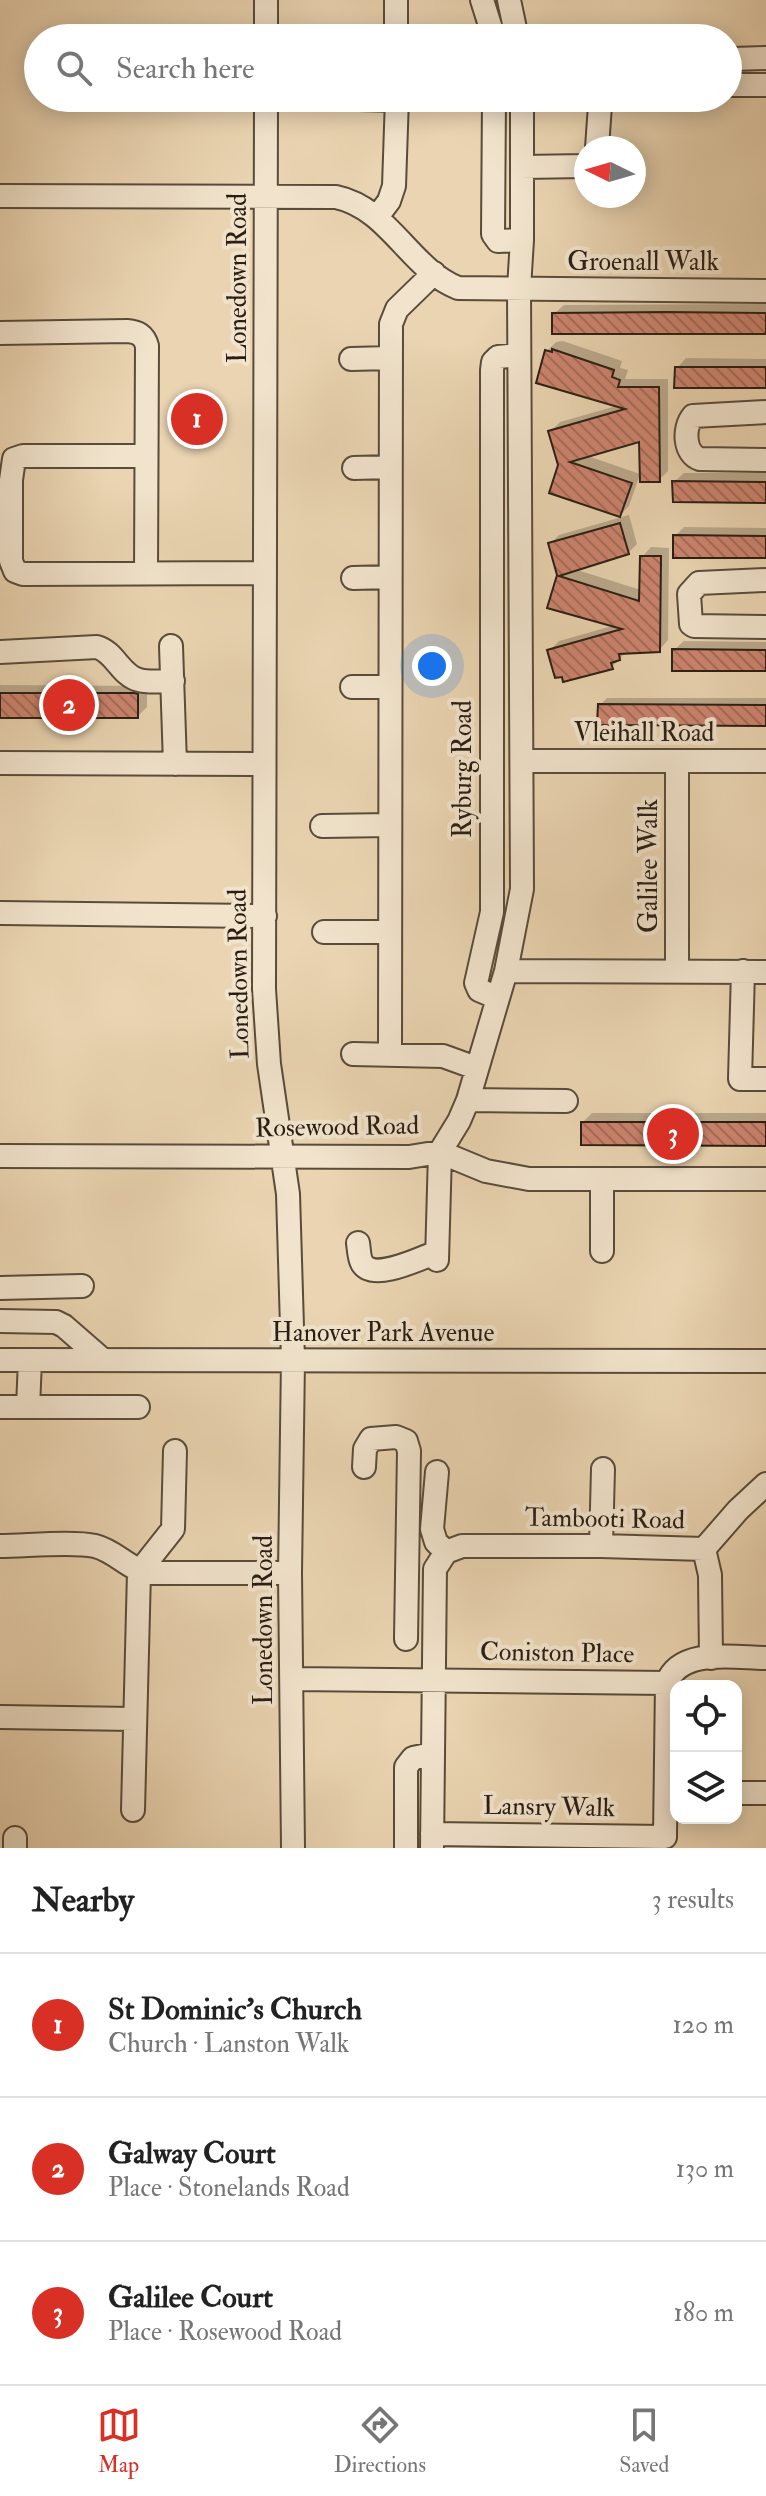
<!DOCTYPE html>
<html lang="en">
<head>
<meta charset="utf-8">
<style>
  :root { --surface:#fff; --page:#f6f6f6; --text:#222; --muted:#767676; --line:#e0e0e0; --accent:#d93025 }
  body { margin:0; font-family:"IM FELL Double Pica",serif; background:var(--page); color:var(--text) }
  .controls { position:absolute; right:24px; bottom:24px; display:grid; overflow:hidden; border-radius:16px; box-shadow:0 4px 20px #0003 }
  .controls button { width:72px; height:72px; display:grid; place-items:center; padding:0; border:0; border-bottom:2px solid var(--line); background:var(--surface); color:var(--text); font:40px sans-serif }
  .compass { position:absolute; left:574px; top:136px; width:72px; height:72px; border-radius:50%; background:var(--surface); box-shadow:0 4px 20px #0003; rotate:275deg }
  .you { position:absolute; left:432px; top:666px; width:28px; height:28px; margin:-20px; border:6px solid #fff; border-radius:50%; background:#1a73e8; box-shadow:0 0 0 12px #1a73e833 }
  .badge { display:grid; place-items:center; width:52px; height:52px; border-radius:50%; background:var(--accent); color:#fff; font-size:26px; font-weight:700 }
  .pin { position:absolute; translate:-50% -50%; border:4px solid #fff; box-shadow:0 2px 8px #0006 }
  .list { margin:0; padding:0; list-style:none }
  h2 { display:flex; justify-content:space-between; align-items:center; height:104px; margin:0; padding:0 32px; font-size:34px }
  h2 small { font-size:26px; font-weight:400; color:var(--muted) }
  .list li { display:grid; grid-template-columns:52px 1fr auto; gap:24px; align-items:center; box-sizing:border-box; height:144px; padding:0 32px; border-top:2px solid var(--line) }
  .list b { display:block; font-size:30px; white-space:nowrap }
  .list p { margin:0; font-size:26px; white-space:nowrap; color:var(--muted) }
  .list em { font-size:26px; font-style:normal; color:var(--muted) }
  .icon { flex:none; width:44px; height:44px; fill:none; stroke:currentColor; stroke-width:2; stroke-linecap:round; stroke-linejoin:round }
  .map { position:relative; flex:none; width:766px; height:1848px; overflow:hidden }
  .search { position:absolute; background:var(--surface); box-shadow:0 4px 20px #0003; left:24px; right:24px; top:24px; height:88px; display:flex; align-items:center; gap:20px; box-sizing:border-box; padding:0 28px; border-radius:44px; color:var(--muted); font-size:30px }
  .sheet { height:536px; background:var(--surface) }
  nav { display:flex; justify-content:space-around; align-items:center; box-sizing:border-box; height:112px; border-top:2px solid var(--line); background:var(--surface); font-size:22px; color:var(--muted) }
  nav a { display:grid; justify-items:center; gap:4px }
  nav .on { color:var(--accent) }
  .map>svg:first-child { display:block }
  .shadow { fill:#0003 }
  .building { fill:url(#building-back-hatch); stroke:#291e14; stroke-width:2 }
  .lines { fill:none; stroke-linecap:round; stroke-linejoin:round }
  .minor-casing { stroke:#594c3b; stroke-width:26 }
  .minor { stroke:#f1e3cc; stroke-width:22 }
  .labels { text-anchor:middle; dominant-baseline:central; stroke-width:8; stroke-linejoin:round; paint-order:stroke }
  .street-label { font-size:26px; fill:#291e14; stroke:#f1e3cc }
</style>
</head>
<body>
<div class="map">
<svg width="766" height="1848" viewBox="0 0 766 1848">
  <defs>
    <pattern id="building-back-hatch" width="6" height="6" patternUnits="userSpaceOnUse" patternTransform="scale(2)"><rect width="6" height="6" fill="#cd846e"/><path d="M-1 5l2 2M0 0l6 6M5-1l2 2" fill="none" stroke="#a66b59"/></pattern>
  </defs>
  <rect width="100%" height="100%" fill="#ead4b1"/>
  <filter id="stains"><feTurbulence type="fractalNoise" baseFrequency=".0025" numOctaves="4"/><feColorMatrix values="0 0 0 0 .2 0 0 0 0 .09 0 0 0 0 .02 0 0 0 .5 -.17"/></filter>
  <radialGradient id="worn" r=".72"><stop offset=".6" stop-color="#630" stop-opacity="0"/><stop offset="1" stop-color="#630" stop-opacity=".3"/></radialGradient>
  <path class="shadow" d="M 766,304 L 766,332 L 554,314 L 564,305 Z
    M 563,341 L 622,361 L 620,368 L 628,370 L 625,379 L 668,379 L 668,471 L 659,480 L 641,439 L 585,455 L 640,474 L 629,506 L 620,515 L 560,465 L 550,432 L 560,422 L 620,405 L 547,351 L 556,342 Z
    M 686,358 L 766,359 L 766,386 L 677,368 Z
    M 684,473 L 766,473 L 766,501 L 674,482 Z
    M 629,515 L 637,544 L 628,553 L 574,569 L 641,590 L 642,557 L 651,547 L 669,548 L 668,640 L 659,650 L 627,651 L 612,667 L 564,674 L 550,650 L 559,641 L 616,625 L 550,606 L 559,575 L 550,544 L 559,535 Z
    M 684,527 L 766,528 L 766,556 L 675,536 Z
    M 684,641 L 766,642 L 766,669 L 674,650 Z
    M 0,685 L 147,686 L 147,707 L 138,716 L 0,716 Z
    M 607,698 L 766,698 L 766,724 L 600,705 Z
    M 592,1113 L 766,1113 L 766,1144 L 583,1122 Z"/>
  <path class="building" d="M 667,312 L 766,313 L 766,334 L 552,334 L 552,313 Z
    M 552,349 L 614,370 L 612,377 L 620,380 L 618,387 L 659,387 L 660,482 L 640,482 L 639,442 L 570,462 L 632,483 L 620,517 L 549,493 L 558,465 L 548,431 L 625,409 L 536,383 L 545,350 L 552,352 Z
    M 675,367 L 766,367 L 766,388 L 674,388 Z
    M 672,481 L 766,482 L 766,503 L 673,502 Z
    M 620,523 L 629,554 L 559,576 L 639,601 L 640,556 L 661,556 L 660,652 L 619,654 L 620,660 L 611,663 L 613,669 L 563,682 L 562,677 L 555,678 L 547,650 L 622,629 L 547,608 L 557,575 L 548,543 Z
    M 673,535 L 766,536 L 766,558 L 673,558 Z
    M 672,649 L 766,650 L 766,671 L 672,671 Z
    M 0,693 L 134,693 L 138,694 L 138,718 L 0,718 Z
    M 598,704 L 766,705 L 766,726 L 597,725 Z
    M 581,1122 L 766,1122 L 766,1146 L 581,1145 Z"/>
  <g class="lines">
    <defs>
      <path id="minor" d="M 396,0 L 396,38
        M 482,0 L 494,38
        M 509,0 L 517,38
        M 266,38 L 266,0
        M 728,61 L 733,59 L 766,58
        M 728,82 L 733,85 L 766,85
        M 266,98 L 264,989 L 269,1064 L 288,1194 L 293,1360 L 290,1573 L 293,1848
        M 494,98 L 493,234 L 498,241 L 522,240
        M 591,98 L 600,105 L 597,148
        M 358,99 L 397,100
        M 522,167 L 586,166
        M 0,196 L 336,197 C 389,208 410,269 458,288 L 766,291
        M 377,217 L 389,201 L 394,186 L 397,98
        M 0,333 L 127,331 C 138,332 144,335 147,346 L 146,572
        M 351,359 L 390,358
        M 766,412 L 693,416 C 683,428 684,454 700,459 L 766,460
        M 146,456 L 23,456 L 14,459 L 11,480 L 11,561 L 15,571 L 23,574 L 265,573
        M 354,468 L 390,467
        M 353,578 L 390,577
        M 766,580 L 699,583 L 689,594 L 691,624 L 694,626 L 766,627
        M 171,646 L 175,764
        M 0,652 L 97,647 C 115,652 121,676 139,680 C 149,683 162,681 173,681
        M 352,687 L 390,687
        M 522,761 L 766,761
        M 677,761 L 677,970
        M 0,763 L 264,764
        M 322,826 L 390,825
        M 0,913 L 265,916
        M 324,932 L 390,932
        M 506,971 L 766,972
        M 743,971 L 740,1079 L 766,1079
        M 498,998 L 479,990 L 476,983 L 492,912 L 492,370 L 493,362 L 498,357 L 519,355
        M 353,1054 L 443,1056 L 476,1068
        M 390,1054 L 391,324 L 397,309 L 434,273
        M 468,1100 L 566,1101
        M 0,1156 L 409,1157 L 440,1152 L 486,1171 L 529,1179 L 766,1179
        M 602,1180 L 602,1251
        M 358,1243 C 359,1249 359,1258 362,1263 C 373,1282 421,1258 437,1252
        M 437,1260 L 440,1152 L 459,1121 L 468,1100 L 506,971 L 522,889 L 519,288 L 522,240 L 522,98
        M 0,1288 L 82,1286
        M 0,1321 L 56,1322 L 64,1326 L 103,1360
        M 0,1360 L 766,1361
        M 0,1407 L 138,1407
        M 28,1407 L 30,1360
        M 364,1467 L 365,1449 L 371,1439 L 396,1437 L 406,1441 L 409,1451 L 406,1639
        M 437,1472 L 432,1529 L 436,1542 L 446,1552
        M 0,1546 C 25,1546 73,1541 95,1546 C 116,1551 130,1571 151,1573 L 290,1573
        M 601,1546 L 603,1469
        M 704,1549 L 710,1575 L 711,1658
        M 704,1549 L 738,1510 L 766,1484
        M 139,1572 L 173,1529 L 175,1451
        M 293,1679 L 667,1683
        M 0,1717 L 134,1719
        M 736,1793 L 766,1793
        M 133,1810 L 139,1572
        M 432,1834 L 665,1837 L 667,1683 C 680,1647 736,1658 766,1658
        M 15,1838 L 15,1848
        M 406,1848 L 406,1767 L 413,1758 L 432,1754
        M 432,1848 L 435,1569 L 446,1552 L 462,1546 L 601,1546 L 704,1549"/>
    </defs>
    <use href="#minor" class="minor-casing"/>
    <use href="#minor" class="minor"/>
  </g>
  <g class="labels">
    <g class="street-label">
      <text x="643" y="262">Groenall Walk</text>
      <text transform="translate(238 278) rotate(-90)">Lonedown Road</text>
      <text x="644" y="733">Vleihall Road</text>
      <text transform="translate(463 769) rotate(-90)">Ryburg Road</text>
      <text transform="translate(649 866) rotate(-90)">Galilee Walk</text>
      <text transform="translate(239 974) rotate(-91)">Lonedown Road</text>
      <text transform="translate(337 1127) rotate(-1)">Rosewood Road</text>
      <text x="383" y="1333">Hanover Park Avenue</text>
      <text transform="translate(605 1519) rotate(1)">Tambooti Road</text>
      <text transform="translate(264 1620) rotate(-90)">Lonedown Road</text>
      <text transform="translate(557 1653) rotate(1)">Coniston Place</text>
      <text transform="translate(549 1807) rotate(1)">Lansry Walk</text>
    </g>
  </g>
  <rect width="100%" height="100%" filter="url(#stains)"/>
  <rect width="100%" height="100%" fill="url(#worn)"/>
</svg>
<div class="controls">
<button><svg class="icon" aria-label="locate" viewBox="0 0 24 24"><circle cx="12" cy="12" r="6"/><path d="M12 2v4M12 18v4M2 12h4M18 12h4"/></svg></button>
<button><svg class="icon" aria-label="layers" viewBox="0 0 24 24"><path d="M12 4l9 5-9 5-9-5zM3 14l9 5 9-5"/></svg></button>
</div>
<svg class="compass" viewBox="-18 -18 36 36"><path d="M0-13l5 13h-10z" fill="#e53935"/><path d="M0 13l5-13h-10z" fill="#767676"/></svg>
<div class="you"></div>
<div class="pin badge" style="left:197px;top:419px">1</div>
<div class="pin badge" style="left:69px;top:705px">2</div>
<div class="pin badge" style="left:673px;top:1134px">3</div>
<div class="search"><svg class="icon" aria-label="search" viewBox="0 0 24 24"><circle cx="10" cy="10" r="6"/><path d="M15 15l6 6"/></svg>Search here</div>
</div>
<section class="sheet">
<h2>Nearby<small>3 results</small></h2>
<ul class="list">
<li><span class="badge">1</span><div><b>St Dominic's Church</b><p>Church · Lanston Walk</p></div><em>120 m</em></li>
<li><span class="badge">2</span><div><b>Galway Court</b><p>Place · Stonelands Road</p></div><em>130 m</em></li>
<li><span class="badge">3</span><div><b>Galilee Court</b><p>Place · Rosewood Road</p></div><em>180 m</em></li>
</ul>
</section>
<nav>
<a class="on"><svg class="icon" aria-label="map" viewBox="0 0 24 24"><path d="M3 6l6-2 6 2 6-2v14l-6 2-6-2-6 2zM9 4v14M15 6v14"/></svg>Map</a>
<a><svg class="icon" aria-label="directions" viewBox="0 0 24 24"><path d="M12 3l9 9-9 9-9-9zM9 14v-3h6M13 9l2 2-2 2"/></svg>Directions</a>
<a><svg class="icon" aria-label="saved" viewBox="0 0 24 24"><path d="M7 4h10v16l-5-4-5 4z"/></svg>Saved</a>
</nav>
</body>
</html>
